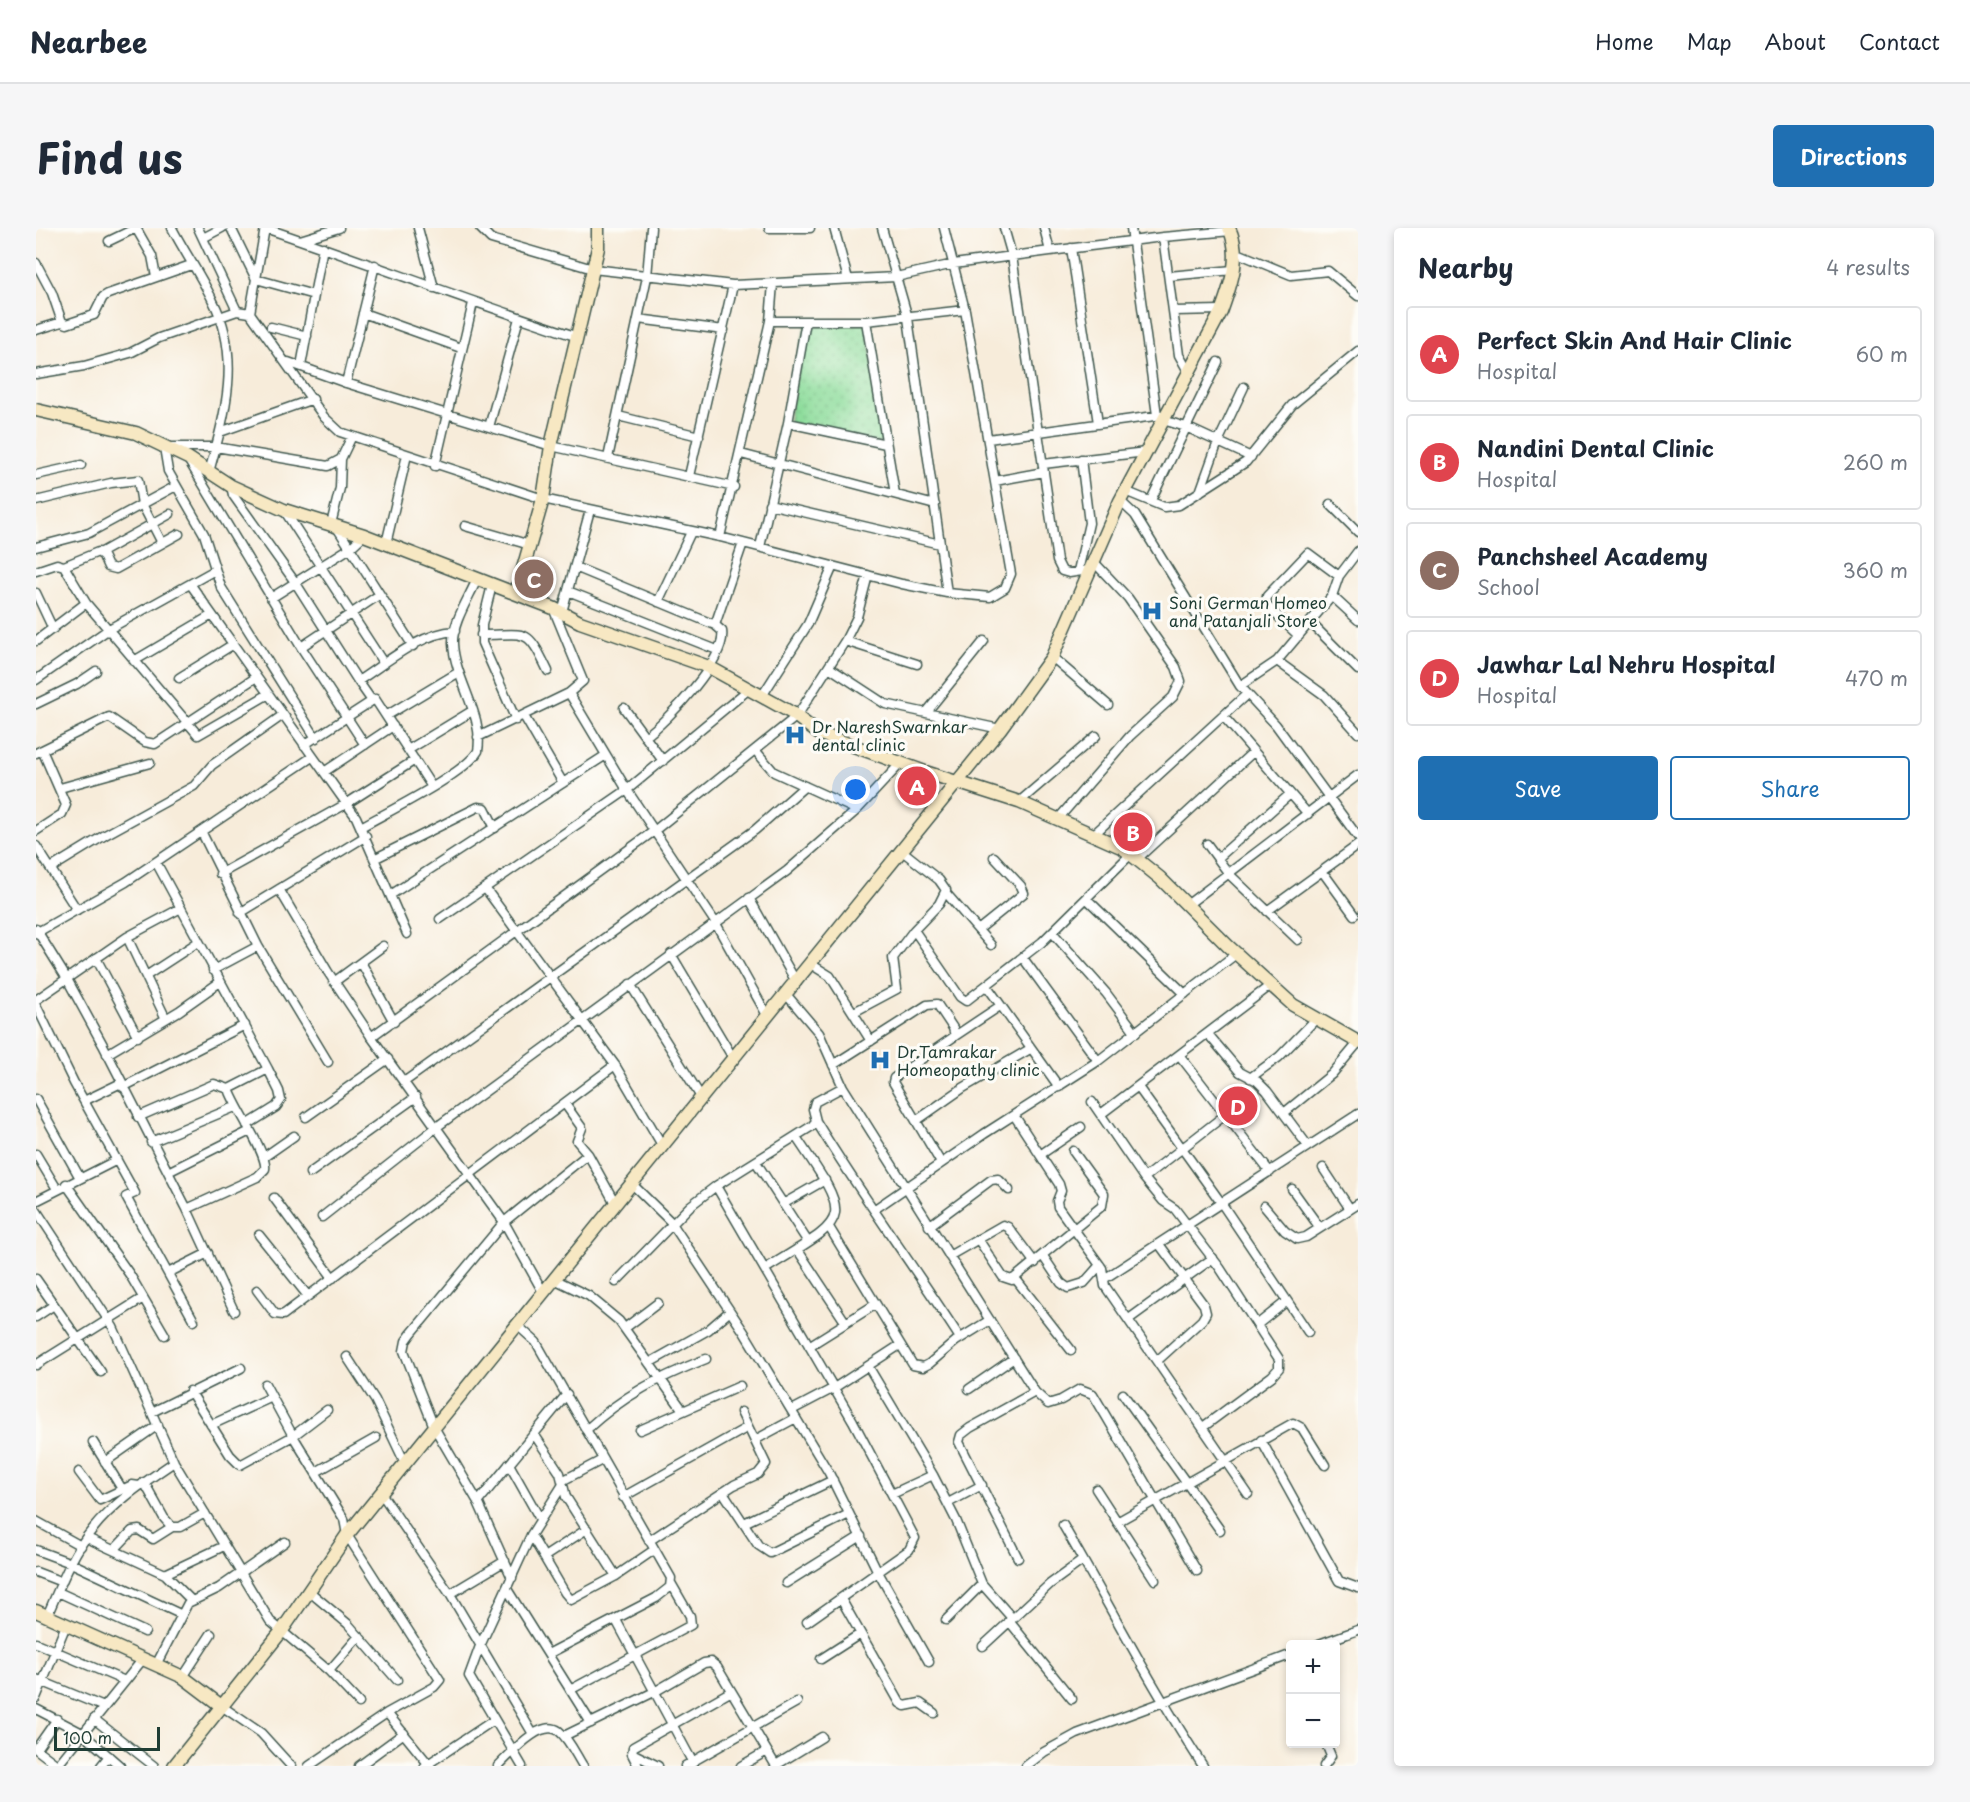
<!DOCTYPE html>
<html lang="en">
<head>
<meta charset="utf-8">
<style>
  :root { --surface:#fff; --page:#f6f6f7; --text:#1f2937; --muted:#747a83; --line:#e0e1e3; --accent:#1f6fb2 }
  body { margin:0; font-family:"Playpen Sans",sans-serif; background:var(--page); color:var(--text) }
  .controls { position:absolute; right:18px; bottom:18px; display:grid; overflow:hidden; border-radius:6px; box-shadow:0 3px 9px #0003 }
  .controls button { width:54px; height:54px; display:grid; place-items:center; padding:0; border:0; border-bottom:2px solid var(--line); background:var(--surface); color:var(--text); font:30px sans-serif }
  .scale { position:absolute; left:18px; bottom:15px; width:106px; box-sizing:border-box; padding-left:6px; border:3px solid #1f3d34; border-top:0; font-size:16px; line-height:21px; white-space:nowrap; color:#1f3d34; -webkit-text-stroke:4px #fdfcf7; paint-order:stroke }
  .you { position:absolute; left:820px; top:562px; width:21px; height:21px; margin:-15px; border:4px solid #fff; border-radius:50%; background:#1a73e8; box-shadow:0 0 0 9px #1a73e833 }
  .badge { display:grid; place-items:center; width:39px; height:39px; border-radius:50%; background:var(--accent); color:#fff; font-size:20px; font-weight:700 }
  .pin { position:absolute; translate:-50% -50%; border:3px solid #fff; box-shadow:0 2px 6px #0006 }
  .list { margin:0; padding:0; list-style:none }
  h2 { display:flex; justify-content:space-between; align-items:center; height:78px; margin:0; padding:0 24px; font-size:26px }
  h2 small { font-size:20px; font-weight:400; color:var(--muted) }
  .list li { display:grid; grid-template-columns:39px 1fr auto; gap:18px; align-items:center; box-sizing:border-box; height:96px; margin:0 12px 12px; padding:0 12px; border:2px solid var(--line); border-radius:6px }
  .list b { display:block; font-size:22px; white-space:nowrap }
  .list p { margin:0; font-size:20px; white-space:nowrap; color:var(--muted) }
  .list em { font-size:20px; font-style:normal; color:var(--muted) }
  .actions { display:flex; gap:12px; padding:18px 24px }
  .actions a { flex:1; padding:14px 0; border:2px solid var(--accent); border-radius:6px; text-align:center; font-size:21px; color:var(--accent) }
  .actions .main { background:var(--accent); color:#fff }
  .map { position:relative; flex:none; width:1322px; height:1538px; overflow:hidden; border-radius:6px }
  header { display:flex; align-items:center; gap:36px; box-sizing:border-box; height:84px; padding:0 30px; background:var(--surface); border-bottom:2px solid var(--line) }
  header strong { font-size:28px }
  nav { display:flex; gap:33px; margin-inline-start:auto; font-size:21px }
  .intro { display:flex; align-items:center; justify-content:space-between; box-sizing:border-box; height:144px; padding:0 36px }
  h1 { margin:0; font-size:42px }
  .button { padding:15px 27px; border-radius:6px; background:var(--accent); color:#fff; font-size:21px; font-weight:700 }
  main { display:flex; gap:36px; padding:0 36px }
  aside { flex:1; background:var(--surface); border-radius:6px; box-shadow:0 3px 9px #0003 }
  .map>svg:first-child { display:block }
  .park { fill:url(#park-dots); stroke:#568d68; stroke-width:1.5 }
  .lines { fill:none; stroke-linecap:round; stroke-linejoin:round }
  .street-casing { stroke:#3f574d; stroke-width:11 }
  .secondary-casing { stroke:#3f574d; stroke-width:15 }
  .street { stroke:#fff; stroke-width:8 }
  .secondary { stroke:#f7e8c3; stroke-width:12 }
  .labels { text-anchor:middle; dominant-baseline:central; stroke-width:6; stroke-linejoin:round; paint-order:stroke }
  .poi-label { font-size:16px; fill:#1f3d34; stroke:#fdfcf7; text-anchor:start }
</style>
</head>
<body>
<header>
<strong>Nearbee</strong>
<nav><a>Home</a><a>Map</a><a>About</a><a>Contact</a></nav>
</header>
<div class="intro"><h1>Find us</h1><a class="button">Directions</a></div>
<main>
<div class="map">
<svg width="1322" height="1538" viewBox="0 0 1322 1538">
  <defs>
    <pattern id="park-dots" width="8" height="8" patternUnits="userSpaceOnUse" patternTransform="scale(1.5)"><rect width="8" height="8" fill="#8edd9c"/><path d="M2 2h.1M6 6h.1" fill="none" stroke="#73b480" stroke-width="1.8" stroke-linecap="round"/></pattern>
  </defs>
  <rect width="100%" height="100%" fill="#fdfcf7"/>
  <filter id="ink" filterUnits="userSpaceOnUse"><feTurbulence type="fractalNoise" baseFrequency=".0167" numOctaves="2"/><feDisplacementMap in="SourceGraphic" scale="12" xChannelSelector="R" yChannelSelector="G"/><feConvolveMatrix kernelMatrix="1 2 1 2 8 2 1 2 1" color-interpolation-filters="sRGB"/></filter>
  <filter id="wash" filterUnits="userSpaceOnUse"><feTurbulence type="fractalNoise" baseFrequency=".008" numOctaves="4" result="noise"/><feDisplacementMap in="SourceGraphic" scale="24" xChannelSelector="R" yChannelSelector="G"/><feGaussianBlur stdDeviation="1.35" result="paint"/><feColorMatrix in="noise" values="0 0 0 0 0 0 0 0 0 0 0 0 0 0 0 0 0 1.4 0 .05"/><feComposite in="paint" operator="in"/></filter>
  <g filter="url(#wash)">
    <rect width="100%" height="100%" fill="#f7ecda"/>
    <path class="park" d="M 770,93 L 830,93 L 850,216 L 752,195 Z"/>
  </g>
  <g filter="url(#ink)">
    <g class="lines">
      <defs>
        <path id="street" d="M 100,0 L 116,28 L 120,49
          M 136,0 C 149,25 165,48 177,73 C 206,129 189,187 173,244
          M 162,0 L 201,83
          M 195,0 L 220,51 L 278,67
          M 382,0 L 398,60
          M 444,0 L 455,11 L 557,41 L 697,57 L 860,49 L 918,36 L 1014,23 L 1127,9 L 1195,3
          M 733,0 L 774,0
          M 798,0 L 812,51
          M 846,0 L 872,90 L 911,365
          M 968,0 L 976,28 L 1021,333 L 1026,343 L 1033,345 L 1053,342
          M 1008,0 L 1014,23
          M 1095,0 L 1121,187
          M 1127,9 L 1143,127 L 1153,145
          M 167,10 L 186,0
          M 264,12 L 303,0
          M 73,13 L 100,0
          M 1035,20 L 1062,195
          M 1199,24 L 1255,47 L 1292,43 L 1322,68
          M 0,35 L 16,65 L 26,94 L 31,96 L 58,87 L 67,69 L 72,66 L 155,37
          M 1133,48 L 1197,42
          M 1138,83 L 1185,82
          M 327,85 L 425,120
          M 602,91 L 688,102
          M 734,93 L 737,55
          M 830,93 L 859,266
          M 235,99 L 271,108
          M 0,102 L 26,94
          M 539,108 C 435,74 333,35 229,0 L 214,85 L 288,189 L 304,204 L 507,271 L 684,309 L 866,356 L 911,365 L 954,369 L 969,360 L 975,346 L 929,82 L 908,0
          M 252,134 L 310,155 L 515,218 L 698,259
          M 265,138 L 287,19
          M 0,146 L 48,138 L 94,125 L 123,110 L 201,83 L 214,85
          M 310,155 L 339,37
          M 582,188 L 663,208
          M 1127,192 L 1150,199 L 1215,229
          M 752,195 L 850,216
          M 453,199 L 483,90
          M 184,204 L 277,171
          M 952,211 L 1126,187
          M 705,226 L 899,277
          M 572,230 L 611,49 L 615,0
          M 153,233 L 265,419 L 329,517
          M 1007,236 L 1110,224
          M 399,238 L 437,75
          M 0,247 L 45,237
          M 653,248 L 697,57
          M 959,253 L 1008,244
          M 195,258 L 197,267 L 259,354 L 322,453
          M 1089,263 L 1128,279 L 1143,277 L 1210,234 L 1256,177 L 1322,123
          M 1164,264 L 1182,214 L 1208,159
          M 1115,272 L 1182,134
          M 0,273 L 75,255 L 102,252 L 106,276 L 126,315
          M 1084,273 L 1099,287 L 1204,458 L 1240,497 L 1322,609
          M 733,276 L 904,316
          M 1294,276 L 1322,304
          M 248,282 L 348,436
          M 295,296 L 304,260 L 305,231
          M 300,298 L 377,418
          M 429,298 L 494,317
          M 684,309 L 734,93 L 830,93 L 929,82
          M 350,316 L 371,227
          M 0,319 L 53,305 L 140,258
          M 724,319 L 752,195 L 770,93
          M 64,325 L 134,286
          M 28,338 L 62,324 L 67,328 L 72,339 L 80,341 L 143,306
          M 539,339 L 679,397 L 686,403 C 691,431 631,493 609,509
          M 0,343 L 21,336 L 28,338 L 50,375 L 162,507 L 231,467
          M 1042,343 L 1053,295 L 1045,231
          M 155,357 L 320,589 L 371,706
          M 456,357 L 446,397 L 446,415 L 480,492
          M 532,363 L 681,422
          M 0,365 L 17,401
          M 1296,368 L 1322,392
          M 235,370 L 314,320 L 328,307
          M 622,374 L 655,304
          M 517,380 L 547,453 L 533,465 L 591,562 L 679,694 L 731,787
          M 526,384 L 554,282
          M 1274,394 L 1322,442
          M 679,397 L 707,315
          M 445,407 C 493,407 490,398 512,443
          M 1263,408 L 1230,377 L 1231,368 L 1272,325 L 1303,348
          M 0,413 L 50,375
          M 809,413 L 881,436
          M 265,419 L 343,367
          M 1016,429 L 1072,477
          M 98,433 L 176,387
          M 1241,433 L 1288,467 L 1322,505
          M 794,440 L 849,476 L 964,501
          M 143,450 L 196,417
          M 0,452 L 73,401 L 179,342
          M 1204,458 L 1241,433 L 1296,368 L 1303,348 L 1322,323
          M 726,468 L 772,396 L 797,338
          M 336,473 L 322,453 C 350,435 384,405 419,403
          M 0,476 L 41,456 L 60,443
          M 588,480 L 627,533
          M 890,485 L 948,413
          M 350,488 L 423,444
          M 488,488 L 527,555
          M 1187,488 L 1272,586
          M 442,509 L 533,465
          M 280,510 L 185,359 L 168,306 L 132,243 L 128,219 L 180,219 L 292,238 L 305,231 L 316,208
          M 268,517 L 339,471 L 396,559
          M 372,522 L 436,483
          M 719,522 L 738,544 L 821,582
          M 0,525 L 73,489 L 109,514 L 119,516 L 219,450
          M 288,544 L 357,498
          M 24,560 L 114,535
          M 983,574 L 1060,508
          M 1022,591 L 1094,508 L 1137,469 L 1145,453 L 1140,439 L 1092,370 L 1058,334
          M 325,599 C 351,584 429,546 442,523 C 448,487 419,452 417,416 C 416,395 433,370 441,351
          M 0,603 L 26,586 L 30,577 L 6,522
          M 166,605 L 222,718 L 292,834
          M 1057,607 L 1211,466
          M 1171,616 L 1193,646 L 1262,712
          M 0,618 L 41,682
          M 865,622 L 903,652 L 910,662 L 903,676 L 878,702 L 924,769 L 930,773 L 1006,714 L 1095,626
          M 340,630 L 442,579 L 449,580 L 459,600
          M 1182,630 L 1253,567
          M 1101,631 L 1217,524
          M 120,634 L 232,841 L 193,861
          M 15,640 L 69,607 L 158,558 L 176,537 L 247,487
          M 1286,643 L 1318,687
          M 184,646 L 310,576 L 379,532
          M 449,660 L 579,837 L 626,917
          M 243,661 L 292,744 L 334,807 L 468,994 L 507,1064
          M 910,665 L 955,717
          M 356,666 L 570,527
          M 713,670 L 759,752
          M 1051,671 L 1149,766
          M 1151,677 L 1322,547
          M 1231,683 L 1322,617
          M 204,685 L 330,608
          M 404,691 L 591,562 L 713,461
          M 0,701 L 31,751 L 67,817 L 151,981 L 198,1083
          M 942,702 L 988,665 L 985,658 L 958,629
          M 1016,704 L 1070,765 L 1100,805
          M 0,705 L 90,654 L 276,529
          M 91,709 L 130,791
          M 635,726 L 697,830
          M 60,730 L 102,809
          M 987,730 L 1062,833
          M 773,735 L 794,748 L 835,813
          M 326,736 L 358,794
          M 177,742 L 222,718
          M 110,748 L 162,714
          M 298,754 L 347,718
          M 594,756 L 665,869
          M 951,758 L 1023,859
          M 749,765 L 783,805 L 807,859 L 999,1164 L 1012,1176 L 1025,1172 L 1044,1161 L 1057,1166 L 1161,1343
          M 0,772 L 91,709 L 145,680
          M 0,777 L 38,855 L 99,965 L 90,969 L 158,1093
          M 818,784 L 861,761 L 857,730 L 878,702
          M 1172,806 L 1204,844 L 1221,853 L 1231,863 L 1272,918
          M 919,808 L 964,778
          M 335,809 L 618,603 L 761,488 L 809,413 L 821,389 L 832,347
          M 71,826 L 143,783 L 184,754
          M 1144,828 L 1234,944
          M 797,837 L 891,777 L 901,776 L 917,800 L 919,808 L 858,850 L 857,854 L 905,935
          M 1214,850 L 1243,829 L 1281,790
          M 368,854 L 719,602 L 769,558
          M 87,859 L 209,797
          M 1102,859 L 1186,976 L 1272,1104
          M 0,871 L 44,950
          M 48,873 L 85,855
          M 1056,874 L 1108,950 L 1127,973 L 1139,981 L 1184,1040 L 1243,1131 L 1243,1140 L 1236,1148 L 1167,1199
          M 529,876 L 546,900 L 541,913 L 552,926 L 579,975
          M 1248,885 L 1296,846 L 1322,815
          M 1065,886 L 1235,757
          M 978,887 L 1023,956 L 1025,963 L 1021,973 L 1022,979 L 1066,1040 L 1069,1058 L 1212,1266
          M 102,889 L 178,856 L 193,861 C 199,880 232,926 229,941 L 221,949 L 151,981
          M 270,889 L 352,831
          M 780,893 C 825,967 877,1037 924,1110
          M 880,893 L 927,860 L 994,821
          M 211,897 L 240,879 L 245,872 L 243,863 L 232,841
          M 115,914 L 199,879
          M 0,926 L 21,961
          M 1004,927 L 1045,899
          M 228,929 L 258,908
          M 720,934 L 772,1014
          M 1287,940 L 1314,981
          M 132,944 L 214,903
          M 274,945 L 380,869
          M 1108,950 L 1189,887
          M 595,955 L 635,994 L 708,1104 L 793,1245 L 842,1344 L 893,1434
          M 30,956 L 94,1047 L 129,1107
          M 680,958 L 817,1193 L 879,1310 L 873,1322 L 771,1394
          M 1256,961 L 1284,1000
          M 238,970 L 297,1050
          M 0,973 L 81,932
          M 747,976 L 789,952
          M 1228,978 L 1249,1003 L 1261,1011 L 1270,1009 L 1322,976
          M 839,981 L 948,906 L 1062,833 L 1200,726
          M 0,982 L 77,1099 L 138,1234 L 234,1393 L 293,1443 L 323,1475
          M 286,989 L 402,898 L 751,643 L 821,582 L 865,535
          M 893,998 L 955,952 L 962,951 L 973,962
          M 793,999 L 877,1137 L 887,1139 L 893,1136 L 920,1113 L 954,1092
          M 223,1007 L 272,1068
          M 942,1011 L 967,1049 L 976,1052 L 1066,978 L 1068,966 L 1037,923
          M 761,1021 L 810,1095
          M 913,1028 L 967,997 L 972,999 L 999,1035
          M 1007,1028 L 1025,1055 L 1032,1060 L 1048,1055 L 1064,1037
          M 729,1041 C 815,988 818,995 760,909
          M 132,1045 L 172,1025
          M 979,1050 L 1035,1122
          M 0,1051 L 65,1144
          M 518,1051 L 553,1068 L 583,1093 L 646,1181
          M 1068,1051 L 1322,886
          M 580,1054 L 654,978 L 680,958 L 776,898 L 780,893 L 777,881 L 779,874 L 807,859
          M 221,1062 L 239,1086 L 247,1087 L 579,837
          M 0,1089 L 18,1077
          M 1093,1091 L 1177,1030
          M 1222,1096 L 1251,1073
          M 481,1097 L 500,1114 L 635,1350 L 634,1359 L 620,1370 L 512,1426
          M 589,1100 L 622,1075
          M 773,1118 L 840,1076
          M 311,1129 L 339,1172 L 369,1235
          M 1121,1133 L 1166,1092 L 1170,1085 L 1168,1077 L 1123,1016
          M 613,1135 L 672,1102 L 694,1083
          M 0,1137 L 107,1070
          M 832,1138 L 897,1247 L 920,1292 L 946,1356 L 976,1390
          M 229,1156 L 257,1208 L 308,1291 L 311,1307 L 404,1452 L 398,1459 L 351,1485 L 273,1538
          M 933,1161 L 978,1130
          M 154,1163 L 194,1227 L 204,1237 L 257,1208 L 291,1182
          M 1087,1166 L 1184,1302
          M 756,1182 L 798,1160 L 864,1117
          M 116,1184 L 205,1140
          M 175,1197 L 236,1169
          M 550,1202 C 588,1167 622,1150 670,1131
          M 604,1202 L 704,1158
          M 498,1206 L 524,1245 L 530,1269 L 580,1348
          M 719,1212 L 760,1190
          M 1225,1212 L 1303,1353 L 1322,1360
          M 57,1214 L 86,1261
          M 69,1234 L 122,1197
          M 473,1236 L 504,1291
          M 43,1244 L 64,1272 L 96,1257 L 103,1258
          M 280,1244 L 340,1210
          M 526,1253 L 566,1232
          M 108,1254 L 128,1290 L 136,1299 L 144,1299 L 169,1285
          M 1060,1261 L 1119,1352
          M 687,1264 L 722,1317 L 734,1325 L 813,1286
          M 345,1265 L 414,1366 L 497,1506
          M 856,1266 L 897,1247
          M 587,1269 L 712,1199
          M 442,1274 L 531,1166
          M 912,1275 L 946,1257
          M 0,1293 L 45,1318
          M 1081,1294 L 1257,1195 L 1266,1200 L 1289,1237
          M 708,1295 L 797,1252
          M 1027,1297 C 1074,1378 1116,1460 1167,1538
          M 495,1307 L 529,1365 L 535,1372 L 580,1348 L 618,1322
          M 51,1310 L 129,1346 L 156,1373
          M 613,1313 L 698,1257 L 722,1246 L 730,1236 L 705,1184
          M 0,1322 L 35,1335 L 144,1386
          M 78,1322 L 96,1303 L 103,1302 L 117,1311 L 136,1299
          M 508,1329 L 551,1301
          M 982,1330 L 923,1214 L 925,1207 L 934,1200 L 999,1164
          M 0,1344 L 26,1354
          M 129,1346 L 188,1318
          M 476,1350 L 442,1274 L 398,1199 L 368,1123 L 370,1113 L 375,1106 L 468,994 L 552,926
          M 750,1355 L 825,1308
          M 471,1361 L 555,1495
          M 22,1364 L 109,1404
          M 274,1364 L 312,1396 L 361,1452
          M 414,1366 L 469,1333
          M 805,1371 L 864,1475 L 869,1478 L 884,1475 L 898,1485
          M 11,1388 C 24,1359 35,1327 56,1302 C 78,1274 109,1254 138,1234
          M 580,1392 L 657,1535
          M 910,1392 L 946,1356
          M 973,1393 L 1036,1471
          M 0,1415 L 89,1453
          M 1283,1416 L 1322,1402
          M 947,1418 L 1014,1356 L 1047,1332
          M 785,1431 L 824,1406
          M 120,1437 L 152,1375 L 183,1360 L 249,1314
          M 293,1443 L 323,1408
          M 147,1449 L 175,1406
          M 0,1451 L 68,1479
          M 534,1462 L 655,1397 L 654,1388 L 635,1355
          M 0,1470 L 30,1397
          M 184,1477 L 225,1505 L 255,1538
          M 0,1481 L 46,1505 L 84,1538
          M 351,1485 L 394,1538
          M 58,1491 L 118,1538
          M 528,1508 L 620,1463 L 668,1435 L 675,1434 L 681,1439 L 740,1538
          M 0,1521 L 21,1491
          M 0,1521 L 21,1537
          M 596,1525 L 622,1538
          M 740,1537 L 786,1509
          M 21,1538 L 107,1431
          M 65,1538 L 73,1528
          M 323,1538 L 368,1505
          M 389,1538 L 458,1492
          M 462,1538 C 474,1527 504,1490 523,1503 C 533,1511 540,1527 547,1538
          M 486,1538 L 433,1448 L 444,1418 L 495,1307 L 526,1258
          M 602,1538 L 596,1526 L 597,1519 L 694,1464
          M 649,1538 L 761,1474
          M 705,1538 L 731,1523
          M 990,1538 L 1008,1524 L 1041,1506 L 1254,1427
          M 1288,1538 L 1295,1528 L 1290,1516"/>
        <path id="secondary" d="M 0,182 L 100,205 L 152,230 L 195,258 L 248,282 L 328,307 L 517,380 L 544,394 L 673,439 L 756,485 L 782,505 L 889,544 L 983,574 L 1087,620 L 1124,650 L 1192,718 L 1257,777 L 1322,814
          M 480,365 L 507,271 L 515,218 L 562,20 L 562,0
          M 0,1383 L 147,1449 L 184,1477
          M 138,1538 L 245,1404 L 311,1307 L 964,501 L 1016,429 L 1084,273 L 1185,84 C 1195,56 1206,28 1193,0"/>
      </defs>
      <use href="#street" class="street-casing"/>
      <use href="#secondary" class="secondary-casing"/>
      <use href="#street" class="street"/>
      <use href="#secondary" class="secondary"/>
    </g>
  </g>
  <defs>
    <symbol id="hospital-bare" viewBox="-9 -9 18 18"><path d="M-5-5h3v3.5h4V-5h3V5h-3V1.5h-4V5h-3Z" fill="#1f6fb2" stroke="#fdfcf7" stroke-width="2.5" paint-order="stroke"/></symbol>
  </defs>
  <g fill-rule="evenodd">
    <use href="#hospital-bare" x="1101" y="368" width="30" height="30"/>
    <use href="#hospital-bare" x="744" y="492" width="30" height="30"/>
    <use href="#hospital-bare" x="829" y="817" width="30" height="30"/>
  </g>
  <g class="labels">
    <g class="poi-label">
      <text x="1133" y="374">Soni German Homeo<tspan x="1133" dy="18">and Patanjali Store</tspan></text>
      <text x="776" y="498">Dr NareshSwarnkar<tspan x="776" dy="18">dental clinic</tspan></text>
      <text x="861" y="823">Dr.Tamrakar<tspan x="861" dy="18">Homeopathy clinic</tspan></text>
    </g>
  </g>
</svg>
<div class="controls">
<button>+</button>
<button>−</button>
</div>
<div class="scale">100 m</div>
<div class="you"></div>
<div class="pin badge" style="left:881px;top:558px;background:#e0444e">A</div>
<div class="pin badge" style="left:1097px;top:604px;background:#e0444e">B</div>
<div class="pin badge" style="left:498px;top:351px;background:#8d6e63">C</div>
<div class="pin badge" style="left:1202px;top:878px;background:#e0444e">D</div>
</div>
<aside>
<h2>Nearby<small>4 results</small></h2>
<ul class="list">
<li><span class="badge" style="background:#e0444e">A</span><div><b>Perfect Skin And Hair Clinic</b><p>Hospital</p></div><em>60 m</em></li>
<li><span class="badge" style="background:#e0444e">B</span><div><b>Nandini Dental Clinic</b><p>Hospital</p></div><em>260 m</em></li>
<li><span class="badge" style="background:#8d6e63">C</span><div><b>Panchsheel Academy</b><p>School</p></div><em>360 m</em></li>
<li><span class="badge" style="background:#e0444e">D</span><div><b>Jawhar Lal Nehru Hospital</b><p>Hospital</p></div><em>470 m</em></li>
</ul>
<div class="actions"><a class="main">Save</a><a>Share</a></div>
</aside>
</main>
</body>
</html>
